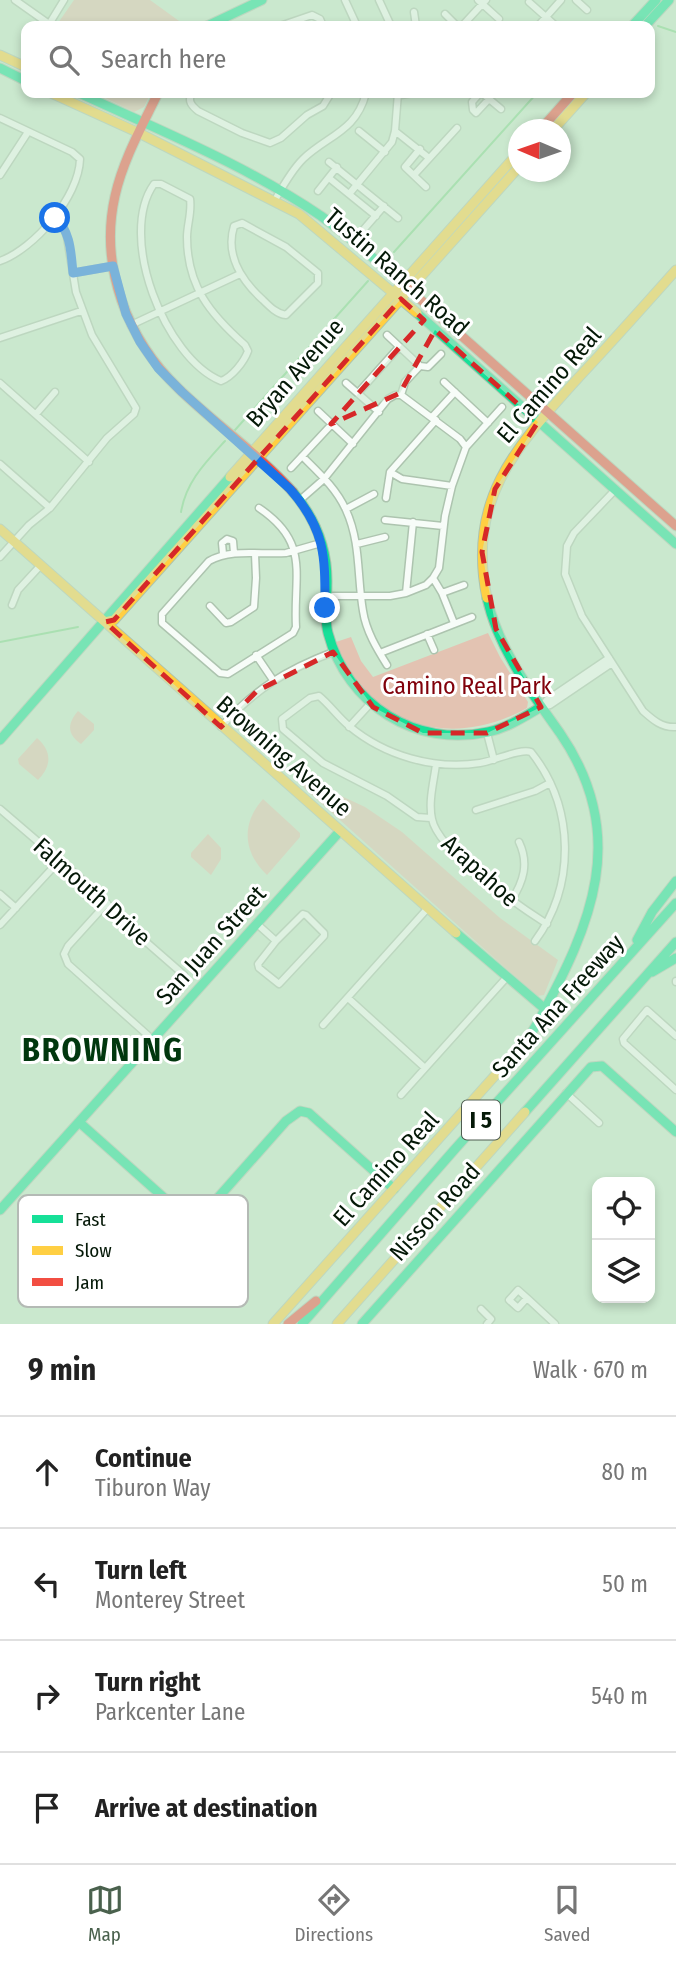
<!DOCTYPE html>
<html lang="en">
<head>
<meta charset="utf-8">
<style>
  :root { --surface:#fff; --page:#f6f6f6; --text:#222; --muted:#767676; --line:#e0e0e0; --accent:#4a614d }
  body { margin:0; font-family:"Fira Sans Condensed",sans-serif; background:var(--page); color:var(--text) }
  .controls { position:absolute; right:21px; bottom:21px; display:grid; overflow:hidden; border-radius:14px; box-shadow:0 4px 10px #0003 }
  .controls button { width:63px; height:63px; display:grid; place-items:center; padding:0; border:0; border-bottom:2px solid var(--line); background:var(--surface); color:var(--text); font:35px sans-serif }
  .compass { position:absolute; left:508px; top:119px; width:63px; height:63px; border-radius:50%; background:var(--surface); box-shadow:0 4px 10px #0003; rotate:272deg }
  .stop { position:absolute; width:21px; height:21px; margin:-16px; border:5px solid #1a73e8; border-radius:50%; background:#fff }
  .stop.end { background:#1a73e8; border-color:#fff; box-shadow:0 2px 7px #0008 }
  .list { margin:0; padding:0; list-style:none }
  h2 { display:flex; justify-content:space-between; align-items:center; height:91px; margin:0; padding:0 28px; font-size:30px }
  h2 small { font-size:23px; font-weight:400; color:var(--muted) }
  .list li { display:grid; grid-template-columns:46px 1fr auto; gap:21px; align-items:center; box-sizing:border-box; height:112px; padding:0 28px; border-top:2px solid var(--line) }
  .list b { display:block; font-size:26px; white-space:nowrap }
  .list p { margin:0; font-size:23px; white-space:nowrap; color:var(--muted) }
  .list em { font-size:23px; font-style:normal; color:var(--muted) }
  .icon { flex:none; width:38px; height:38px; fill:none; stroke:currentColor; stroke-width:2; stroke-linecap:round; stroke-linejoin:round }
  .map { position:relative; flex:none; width:676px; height:1324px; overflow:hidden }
  .search { position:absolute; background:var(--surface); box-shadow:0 4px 10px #0003; left:21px; right:21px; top:21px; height:77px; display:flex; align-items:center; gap:18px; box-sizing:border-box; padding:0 24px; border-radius:14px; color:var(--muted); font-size:26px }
  .sheet { height:539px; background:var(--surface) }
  nav { display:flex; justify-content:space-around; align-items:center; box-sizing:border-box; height:98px; border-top:2px solid var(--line); background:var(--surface); font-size:19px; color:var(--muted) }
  nav a { display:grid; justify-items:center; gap:4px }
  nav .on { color:var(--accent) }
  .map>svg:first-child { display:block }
  .green { fill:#e3c3b2 }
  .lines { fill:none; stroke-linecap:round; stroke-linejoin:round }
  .stream { stroke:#84d890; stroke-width:2 }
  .street-casing { stroke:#adc4af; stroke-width:9 }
  .fast-casing { stroke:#adc4af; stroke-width:11 }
  .slow-casing { stroke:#adc4af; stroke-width:11 }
  .jam-casing { stroke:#adc4af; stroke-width:11 }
  .street { stroke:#f7fcf8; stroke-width:6 }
  .fast { stroke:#16e098; stroke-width:9 }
  .slow { stroke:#ffcf43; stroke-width:9 }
  .jam { stroke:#f24e42; stroke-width:9 }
  .route { stroke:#1a73e8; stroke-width:9 }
  .marked { fill:none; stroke:#d62828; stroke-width:5; stroke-dasharray:14 9; stroke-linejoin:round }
  .labels { text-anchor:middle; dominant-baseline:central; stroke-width:6; stroke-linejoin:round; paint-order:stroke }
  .shield { fill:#fff; stroke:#4f5d51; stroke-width:2 }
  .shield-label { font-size:23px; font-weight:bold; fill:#041807 }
  .street-label { font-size:24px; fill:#041807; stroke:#fff }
  .park-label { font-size:24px; fill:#81010b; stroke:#fff }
  .district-label { font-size:32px; font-weight:bold; letter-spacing:2px; fill:#01370e; stroke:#fff }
  .key { fill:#fff; stroke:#b4bab5; stroke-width:2 }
  .key-label { font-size:19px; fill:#041807 }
</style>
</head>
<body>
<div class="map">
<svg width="676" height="1324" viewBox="0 0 676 1324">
  <rect width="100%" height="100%" fill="#cbe8ce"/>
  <path class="green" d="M 74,0 L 150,0 L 186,26 L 56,26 Z
    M 95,93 L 151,93 L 144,107 L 134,112 Z
    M 488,633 L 500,657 L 528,702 L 527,708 C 450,751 368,726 336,642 L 351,637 L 361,661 L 373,677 Z
    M 78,711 L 94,724 L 94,730 L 81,744 C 67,734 67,724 78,711 Z
    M 37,738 C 52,751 52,766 38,780 L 19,764 L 18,759 Z
    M 309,781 L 365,807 L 402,832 L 500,918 L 558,960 L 544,995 L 537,996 L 303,787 Z
    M 263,799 L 300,833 L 300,837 L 267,875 C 243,852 241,824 263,799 Z
    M 208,834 L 221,848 L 221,859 L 211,875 L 191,857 L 191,853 Z"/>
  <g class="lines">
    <path class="stream" d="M 610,26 L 622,23
      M 658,26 L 676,32
      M 394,252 L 537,93
      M 235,430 L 368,281
      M 181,512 C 186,482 205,463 225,441
      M 0,642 L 78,627"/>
    <defs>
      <path id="street" d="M 15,0 L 49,24
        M 345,0 L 357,26
        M 379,0 L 391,26
        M 478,0 L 499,19
        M 576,0 L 587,10
        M 529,2 L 556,26
        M 414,12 L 416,26
        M 445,14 L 457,26
        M 48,26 L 64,0
        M 280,26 L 312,15 L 320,19 L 323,26
        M 462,26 L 486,0
        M 538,26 L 561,0
        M 192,93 C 187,101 192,106 198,111 L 242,133 L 270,143 L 281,138 L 307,115 L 323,106 L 331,93
        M 390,93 L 401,95 L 413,93
        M 480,93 L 472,102 L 473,110 L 476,113 L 489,99
        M 482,93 L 501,109
        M 0,118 L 72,152 L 80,159 C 79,197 34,249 0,261
        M 359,131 L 385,152
        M 395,131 L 429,158
        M 420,149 L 405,167 L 426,187
        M 329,162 L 398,218
        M 0,175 L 28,132
        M 414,175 L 457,128
        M 329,178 L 376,216
        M 154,184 L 161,184 L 190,199 C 192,212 187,225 187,237 C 187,286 210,314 245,345 L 248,351 C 244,362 232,377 221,381 C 165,358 117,236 154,184 Z
        M 318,191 L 337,167
        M 350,193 L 392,142 L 395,131 L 398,93
        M 275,200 C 283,186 291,171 303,159 C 328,135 356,132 366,93
        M 242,223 L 286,247 L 318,273 L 318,283 L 286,315 C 277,314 270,307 263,300 C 242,281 225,255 234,226 Z
        M 364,229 L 384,206
        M 73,273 L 113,266
        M 131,325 L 240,274
        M 387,335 L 420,366
        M 0,338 L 81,311
        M 444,382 L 488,423
        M 0,383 L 89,462
        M 346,383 L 379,412
        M 358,393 L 399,347
        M 401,395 L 460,439 L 466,447
        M 318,411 L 353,444
        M 36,414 L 55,392
        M 432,417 L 455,392
        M 302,456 C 319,473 336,488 346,510 C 361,543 357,577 363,611 C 366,631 377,649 387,665
        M 0,464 L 50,508
        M 291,468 L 332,424
        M 390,472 L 402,479 L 452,486
        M 615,490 L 574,533 L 567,546 L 565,574 L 582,616 L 643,711 C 653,720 662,728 676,727
        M 386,498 L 390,472 L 436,420
        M 300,500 L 324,479 L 388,399 L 395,395 L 401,395 L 405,382 L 420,366 L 428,367 L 441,354
        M 259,508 C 311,543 293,575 296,627 L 293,633 L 228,674 L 220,673 L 162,623 L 162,614 L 209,561 C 232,548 261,555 286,553 L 321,543
        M 346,509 L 374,494
        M 385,520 L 443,526
        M 357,544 L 385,537
        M 223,554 L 222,543 L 227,539 L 233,541 L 234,553
        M 0,557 L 29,525 L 50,508 L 107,438 L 134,414 L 136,408 L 92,335 L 76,292 L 67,237 L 63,226 L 55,218
        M 433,578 L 442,593 L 454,623
        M 406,593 L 413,522
        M 442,593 L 464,585
        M 326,596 L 390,596 L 406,593 L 426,585 L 433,578 L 439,568 L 445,516 L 452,486 L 466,447 L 502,407
        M 12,605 L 18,590 L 41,565
        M 210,606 L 226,623 L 231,622 L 254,607 L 256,578 L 255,554
        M 427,634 L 434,650
        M 380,653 L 472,617
        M 256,655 L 273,680
        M 541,707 L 547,700 L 609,658
        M 541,707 L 550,705 L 612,663
        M 221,727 C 255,689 286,670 333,652
        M 349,727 L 370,704
        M 487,733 L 494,760
        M 436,764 C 434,781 428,802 432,819 C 438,851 519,906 547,924
        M 0,809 L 99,894 L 121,920 L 184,975
        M 476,810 L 535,791 L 550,783
        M 431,818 L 417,817 L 387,796 L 323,763 L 283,729 L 282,719 L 310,698 L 319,696 C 330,705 338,717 349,726 C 385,756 434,770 480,763 C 494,761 520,748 531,752 C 575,807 576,885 535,941
        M 0,894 L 16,908
        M 511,901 C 524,881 529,863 519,842
        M 107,903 L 68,946 L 64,954 L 68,964 L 152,1039
        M 256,923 L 276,941 L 303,914 L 306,915 L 324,933 L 324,936 L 279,984 L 259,968 L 258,964 L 276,941
        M 0,925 L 60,860
        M 676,981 L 676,982
        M 348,998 L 425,1068
        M 323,1025 L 427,909
        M 676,1036 L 647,1010 L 623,1039 L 624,1043 L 676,1090
        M 566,1093 L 599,1123
        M 401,1095 L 507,977
        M 518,1290 L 527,1298 L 518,1308 L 509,1300 Z
        M 527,1298 L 555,1324
        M 481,1309 L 491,1319 L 487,1324"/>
      <path id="fast" d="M 207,26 L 262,0
        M 632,26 L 656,0
        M 645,26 L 669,0
        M 0,68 L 26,81
        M 79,93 C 161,131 246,165 321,216 C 350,237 376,260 403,284
        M 417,313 L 676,544
        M 293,492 C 315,518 328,550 327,585 C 327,601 324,618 328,633 C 347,705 416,748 488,732 C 507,728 524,717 541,707
        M 487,598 C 498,648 531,692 560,733 C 630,835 592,924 538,1022 L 529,1037 L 508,1061
        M 0,740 L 230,477
        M 456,933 L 545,1009
        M 637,940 L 652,912 L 676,881
        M 652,972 L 676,958
        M 525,1112 L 676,942
        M 79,1122 L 189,1220 L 200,1218 L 286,1121 L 300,1111 L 309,1113 L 394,1189
        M 0,1210 L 340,831
        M 302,1324 L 455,1149 L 676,903
        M 362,1324 L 591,1067 L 602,1066 L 676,1132"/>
      <path id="slow" d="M 0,55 L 26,67
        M 51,93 L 139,133 L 299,214 L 417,313
        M 553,130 L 586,93
        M 230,477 L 518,153
        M 0,529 L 456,933
        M 487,598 C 466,498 518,445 579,377 C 612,342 644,306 676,270
        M 105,622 L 114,620 L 518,168
        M 273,1324 L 508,1061
        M 337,1324 L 525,1112"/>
      <path id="jam" d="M 158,93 C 142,126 123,160 115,196 C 99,267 127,339 179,389 C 215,424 259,454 293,492
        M 540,130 L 573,93
        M 403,284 L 676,526
        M 288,1324 L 316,1301"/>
    </defs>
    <use href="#street" class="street-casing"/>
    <use href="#fast" class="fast-casing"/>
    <use href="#slow" class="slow-casing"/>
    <use href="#jam" class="jam-casing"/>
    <use href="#street" class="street"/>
    <use href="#fast" class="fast"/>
    <use href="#slow" class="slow"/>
    <use href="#jam" class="jam"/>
  </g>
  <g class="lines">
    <path class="route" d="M 55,218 C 71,231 71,254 73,273 L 113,266 L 126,314 L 140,342 L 158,368 L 182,392 L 290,489 C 326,530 325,557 325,608"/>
  </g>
  <path d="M0 0H676V1324H0ZM 401,299 L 424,320 L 331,424 L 400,393 L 435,330 L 538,422 L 495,489 L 482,552 L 496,629 L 541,707 L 487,733 L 423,733 L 373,707 L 333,652 L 257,691 L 221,727 L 105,622 L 114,620 Z" fill="#cbe8ce" fill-opacity=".55" fill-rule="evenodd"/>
  <path class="marked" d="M 401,299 L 424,320 L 331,424 L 400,393 L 435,330 L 538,422 L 495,489 L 482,552 L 496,629 L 541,707 L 487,733 L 423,733 L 373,707 L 333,652 L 257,691 L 221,727 L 105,622 L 114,620 Z"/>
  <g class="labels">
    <rect class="shield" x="462" y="1100.5" width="38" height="39" rx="5"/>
    <g class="shield-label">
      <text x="481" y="1120">I 5</text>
    </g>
    <g class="street-label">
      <text transform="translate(397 272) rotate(41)">Tustin Ranch Road</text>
      <text transform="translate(295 373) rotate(-49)">Bryan Avenue</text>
      <text transform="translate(549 385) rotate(-49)">El Camino Real</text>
      <text transform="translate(284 756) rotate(41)">Browning Avenue</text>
      <text transform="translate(480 871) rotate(42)">Arapahoe</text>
      <text transform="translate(92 892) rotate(42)">Falmouth Drive</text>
      <text transform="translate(211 945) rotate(-48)">San Juan Street</text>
      <text transform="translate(558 1006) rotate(-48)">Santa Ana Freeway</text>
      <text transform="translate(386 1169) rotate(-48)">El Camino Real</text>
      <text transform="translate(435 1212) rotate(-48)">Nisson Road</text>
    </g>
    <g class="park-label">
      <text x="467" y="686">Camino Real Park</text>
    </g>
    <g class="district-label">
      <text x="103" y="1050">BROWNING</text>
    </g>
  </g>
  <rect x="18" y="1195" width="230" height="112" rx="10" class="key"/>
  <rect x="32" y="1215" width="31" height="8" fill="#16e098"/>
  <rect x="32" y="1246" width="31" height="9" fill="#ffcf43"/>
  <rect x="32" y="1278" width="31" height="8" fill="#f24e42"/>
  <g class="key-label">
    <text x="75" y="1226">Fast</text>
    <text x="75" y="1257">Slow</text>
    <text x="75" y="1289">Jam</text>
  </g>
</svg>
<div class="controls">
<button><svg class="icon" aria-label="locate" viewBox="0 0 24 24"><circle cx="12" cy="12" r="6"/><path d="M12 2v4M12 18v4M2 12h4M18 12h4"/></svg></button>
<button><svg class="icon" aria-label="layers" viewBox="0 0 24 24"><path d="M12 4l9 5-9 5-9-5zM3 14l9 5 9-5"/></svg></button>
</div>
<svg class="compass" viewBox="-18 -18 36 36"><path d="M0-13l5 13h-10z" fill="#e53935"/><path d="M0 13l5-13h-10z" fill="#767676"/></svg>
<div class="stop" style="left:55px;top:218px"></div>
<div class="stop end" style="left:325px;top:608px"></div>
<div class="search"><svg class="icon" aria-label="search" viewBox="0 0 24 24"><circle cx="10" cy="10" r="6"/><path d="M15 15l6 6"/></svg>Search here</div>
</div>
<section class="sheet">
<h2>9 min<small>Walk · 670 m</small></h2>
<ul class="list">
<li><svg class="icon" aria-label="ahead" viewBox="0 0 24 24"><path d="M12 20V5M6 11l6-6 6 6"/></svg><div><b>Continue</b><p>Tiburon Way</p></div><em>80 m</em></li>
<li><svg class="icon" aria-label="left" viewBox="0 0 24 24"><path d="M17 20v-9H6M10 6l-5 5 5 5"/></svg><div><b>Turn left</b><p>Monterey Street</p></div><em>50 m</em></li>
<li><svg class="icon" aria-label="right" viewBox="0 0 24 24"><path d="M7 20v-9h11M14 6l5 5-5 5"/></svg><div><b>Turn right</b><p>Parkcenter Lane</p></div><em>540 m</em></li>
<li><svg class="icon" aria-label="arrive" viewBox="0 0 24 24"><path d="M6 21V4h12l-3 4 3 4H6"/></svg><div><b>Arrive at destination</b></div></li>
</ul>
</section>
<nav>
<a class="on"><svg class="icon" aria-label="map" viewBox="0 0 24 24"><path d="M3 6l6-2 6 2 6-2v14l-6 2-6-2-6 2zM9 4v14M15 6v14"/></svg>Map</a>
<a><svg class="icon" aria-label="directions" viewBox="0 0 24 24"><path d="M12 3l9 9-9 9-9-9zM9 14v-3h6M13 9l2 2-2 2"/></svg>Directions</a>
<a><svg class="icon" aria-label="saved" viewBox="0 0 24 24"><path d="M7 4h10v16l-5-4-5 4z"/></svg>Saved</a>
</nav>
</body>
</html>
